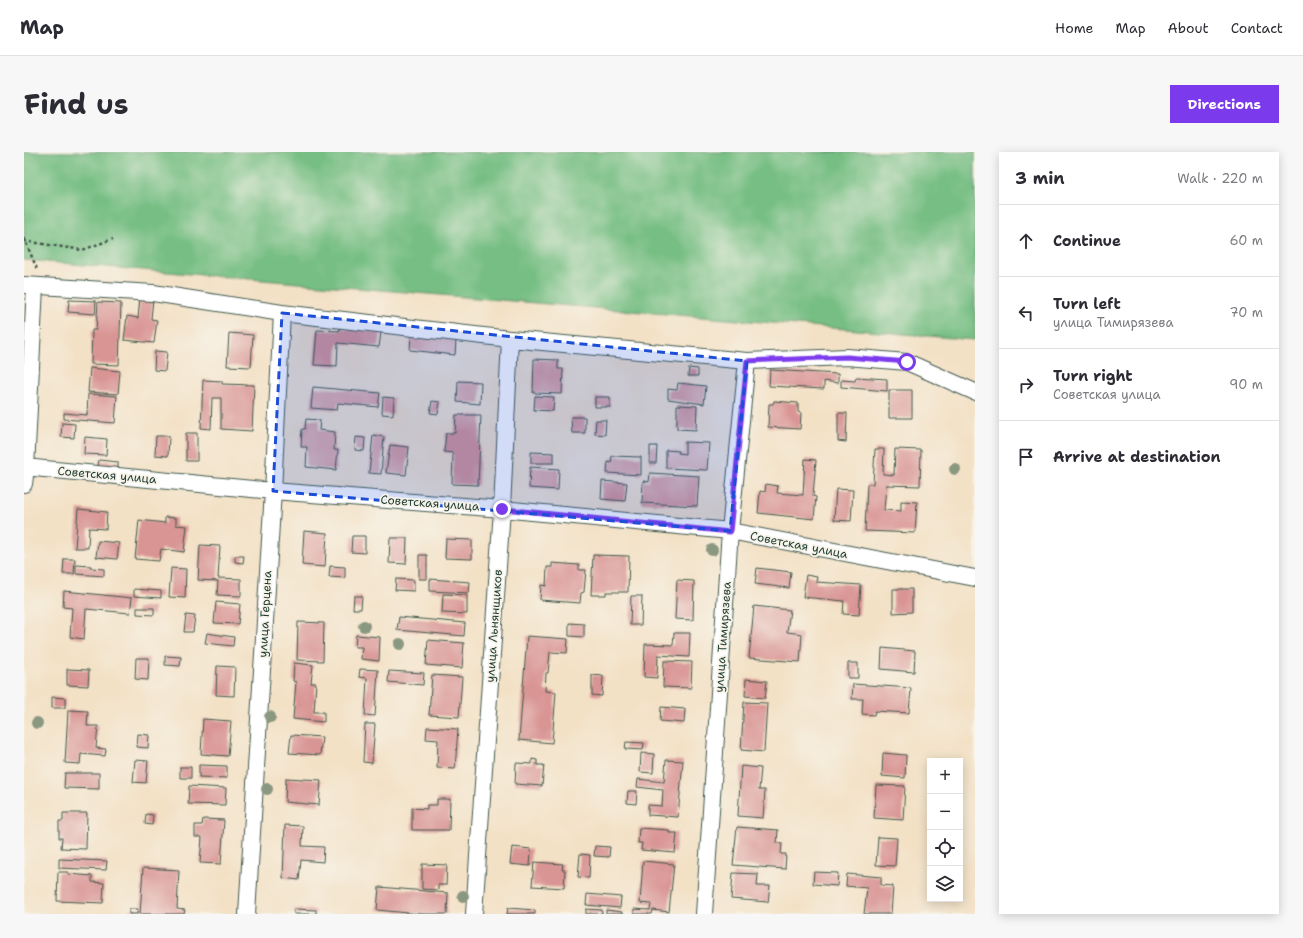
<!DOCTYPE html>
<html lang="en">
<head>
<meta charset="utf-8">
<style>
  :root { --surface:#fff; --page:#f7f7f7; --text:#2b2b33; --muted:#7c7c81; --line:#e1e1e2; --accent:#7c3aed }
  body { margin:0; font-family:"Shantell Sans",sans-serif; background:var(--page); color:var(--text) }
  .controls { position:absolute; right:12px; bottom:12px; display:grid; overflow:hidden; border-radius:0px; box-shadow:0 2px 10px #0003 }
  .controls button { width:36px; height:36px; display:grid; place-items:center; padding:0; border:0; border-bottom:1px solid var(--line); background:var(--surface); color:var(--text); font:20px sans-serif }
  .stop { position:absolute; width:12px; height:12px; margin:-9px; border:3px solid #7c3aed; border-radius:50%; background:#fff }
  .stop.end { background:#7c3aed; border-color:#fff; box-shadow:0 1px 4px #0008 }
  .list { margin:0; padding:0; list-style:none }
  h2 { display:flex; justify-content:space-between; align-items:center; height:52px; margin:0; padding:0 16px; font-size:17px }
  h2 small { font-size:13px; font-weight:400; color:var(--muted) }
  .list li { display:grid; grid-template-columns:26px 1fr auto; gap:12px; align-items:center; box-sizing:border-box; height:72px; padding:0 16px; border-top:1px solid var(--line) }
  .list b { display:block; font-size:15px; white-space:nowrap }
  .list p { margin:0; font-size:13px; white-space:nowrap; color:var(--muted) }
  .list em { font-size:13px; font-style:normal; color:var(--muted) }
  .icon { flex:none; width:22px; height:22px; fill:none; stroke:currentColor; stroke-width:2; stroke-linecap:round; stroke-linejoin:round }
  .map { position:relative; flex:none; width:951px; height:762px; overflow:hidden; border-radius:0px }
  header { display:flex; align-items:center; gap:24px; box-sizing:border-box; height:56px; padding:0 20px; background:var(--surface); border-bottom:1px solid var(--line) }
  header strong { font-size:19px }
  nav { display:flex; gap:22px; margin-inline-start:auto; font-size:14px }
  .intro { display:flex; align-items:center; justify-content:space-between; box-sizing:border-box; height:96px; padding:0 24px }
  h1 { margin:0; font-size:28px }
  .button { padding:10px 18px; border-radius:0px; background:var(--accent); color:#fff; font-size:14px; font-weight:700 }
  main { display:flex; gap:24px; padding:0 24px }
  aside { flex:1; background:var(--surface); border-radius:0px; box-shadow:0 2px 10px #0003 }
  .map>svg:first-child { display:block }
  .forest { fill:#76be83; stroke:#4a7e5c }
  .building { fill:#d99594 }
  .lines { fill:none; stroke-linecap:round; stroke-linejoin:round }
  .street-casing { stroke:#3f564a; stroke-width:18 }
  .path { stroke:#3f564a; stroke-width:2.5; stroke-dasharray:3 3; stroke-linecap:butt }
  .street { stroke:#fff; stroke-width:16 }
  .tree { fill:#8b9881 }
  .route { stroke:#7c3aed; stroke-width:5 }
  .marked { fill:#1d4ed8; fill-opacity:0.2; stroke:#1d4ed8; stroke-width:3; stroke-dasharray:8 5; stroke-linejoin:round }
  .labels { text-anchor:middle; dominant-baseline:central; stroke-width:3.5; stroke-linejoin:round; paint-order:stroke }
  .street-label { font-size:12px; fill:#1f3d34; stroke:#f7f3e8 }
</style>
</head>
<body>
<header>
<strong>Map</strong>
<nav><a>Home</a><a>Map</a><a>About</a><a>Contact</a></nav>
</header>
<div class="intro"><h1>Find us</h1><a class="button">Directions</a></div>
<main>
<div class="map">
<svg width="951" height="762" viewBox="0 0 951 762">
  <rect width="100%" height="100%" fill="#f7f3e8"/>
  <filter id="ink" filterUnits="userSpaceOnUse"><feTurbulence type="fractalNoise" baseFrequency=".025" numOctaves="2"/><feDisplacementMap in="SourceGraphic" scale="8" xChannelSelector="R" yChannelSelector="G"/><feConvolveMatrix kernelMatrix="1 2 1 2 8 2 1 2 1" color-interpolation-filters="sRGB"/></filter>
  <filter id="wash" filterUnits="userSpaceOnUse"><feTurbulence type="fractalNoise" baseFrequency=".012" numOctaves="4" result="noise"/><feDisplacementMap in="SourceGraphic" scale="16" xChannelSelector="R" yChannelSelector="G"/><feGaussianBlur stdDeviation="0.9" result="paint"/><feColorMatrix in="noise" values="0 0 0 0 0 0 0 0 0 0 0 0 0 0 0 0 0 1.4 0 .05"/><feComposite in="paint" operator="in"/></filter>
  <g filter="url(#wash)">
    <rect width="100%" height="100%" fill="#f3e1c6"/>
    <path class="forest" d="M 0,0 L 951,0 L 951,188 L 0,108 Z"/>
    <g id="blocks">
      <path class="building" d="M 116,146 L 129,147 L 127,167 L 133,168 L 130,191 L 100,188 L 103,164 L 114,166 Z
        M 45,148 L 72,149 L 71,162 L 44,160 Z
        M 74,150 L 97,151 L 95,213 L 67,212 L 68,178 L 72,178 Z
        M 316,176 L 357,180 L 355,195 L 314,191 L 313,214 L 290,213 L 293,178 L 315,179 Z
        M 205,181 L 229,183 L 227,215 L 203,214 Z
        M 387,183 L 432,188 L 431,203 L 386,198 Z
        M 131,199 L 143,200 L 141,219 L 130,218 Z
        M 510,207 L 534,208 L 534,217 L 539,217 L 538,242 L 509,241 Z
        M 66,216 L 96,219 L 94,242 L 64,240 Z
        M 665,216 L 674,217 L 674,224 L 664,224 Z
        M 746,218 L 814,222 L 814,231 L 800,229 L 800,237 L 745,234 Z
        M 832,225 L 863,227 L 863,239 L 817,235 L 817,228 L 831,229 Z
        M 179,228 L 198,229 L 198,232 L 230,233 L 228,279 L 197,277 L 197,246 L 188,246 L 187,277 L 177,276 Z
        M 434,229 L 457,230 L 456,252 L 433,250 Z
        M 654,231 L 682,234 L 680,252 L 644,247 L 644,237 L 653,238 Z
        M 289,235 L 356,241 L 354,255 L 314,251 L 313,258 L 287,256 Z
        M 865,238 L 888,238 L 888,266 L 865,266 Z
        M 64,242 L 93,244 L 91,271 L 40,267 L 40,261 L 63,263 Z
        M 511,244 L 530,245 L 529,259 L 510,258 Z
        M 359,245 L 370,246 L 369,263 L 358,262 Z
        M 571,245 L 586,245 L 586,255 L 571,255 Z
        M 408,249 L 416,250 L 414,262 L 406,261 Z
        M 750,249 L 774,251 L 774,260 L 777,261 L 776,277 L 744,275 L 745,252 L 749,252 Z
        M 653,253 L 673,254 L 672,278 L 653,277 Z
        M 814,261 L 823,261 L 822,290 L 814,289 Z
        M 432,263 L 457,263 L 454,333 L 428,332 L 429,301 L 420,300 L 422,281 L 431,281 Z
        M 547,265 L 561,265 L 561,281 L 548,281 Z
        M 282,267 L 296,268 L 295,278 L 311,280 L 310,298 L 314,298 L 312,318 L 282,315 L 283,295 L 277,295 L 278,277 L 281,277 Z
        M 572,268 L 582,268 L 581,283 L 571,282 Z
        M 38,271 L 51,272 L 50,286 L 37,285 Z
        M 162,281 L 173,281 L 173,309 L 162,309 Z
        M 349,283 L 360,285 L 357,322 L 345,321 Z
        M 132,284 L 145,284 L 144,304 L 131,303 Z
        M 61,285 L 83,287 L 82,303 L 60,302 Z
        M 332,285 L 341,286 L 340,299 L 331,298 Z
        M 661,290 L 685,291 L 683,318 L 642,316 L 642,298 L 655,299 L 654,301 L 661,302 Z
        M 366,293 L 385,295 L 382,323 L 362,321 Z
        M 626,294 L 633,294 L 632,311 L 626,311 Z
        M 851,297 L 860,297 L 859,322 L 870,323 L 871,297 L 897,298 L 896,334 L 862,333 L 860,358 L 877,359 L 877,349 L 893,350 L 891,381 L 841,379 L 843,332 L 849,332 Z
        M 507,300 L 530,301 L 530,311 L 507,311 Z
        M 588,304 L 617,305 L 617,323 L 583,321 L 584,310 L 587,311 Z
        M 781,307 L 792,308 L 789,344 L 792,345 L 790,367 L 734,361 L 736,339 L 741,340 L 742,332 L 754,334 L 753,341 L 779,343 Z
        M 75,308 L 94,310 L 94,317 L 74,315 Z
        M 506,315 L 535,317 L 534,338 L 505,336 Z
        M 626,321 L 675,324 L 673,354 L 618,351 L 619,329 L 625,330 Z
        M 578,329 L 603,331 L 601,349 L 577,347 Z
        M 812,337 L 829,338 L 827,369 L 810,368 Z
        M 54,357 L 83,360 L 82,377 L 65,376 L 64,396 L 51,396 Z
        M 141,365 L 152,366 L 152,373 L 163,374 L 160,400 L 137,397 L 135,409 L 111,407 L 115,368 L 141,371 Z
        M 280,379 L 303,381 L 301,415 L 278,413 Z
        M 328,384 L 341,384 L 341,401 L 327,400 Z
        M 366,386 L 383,386 L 382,412 L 365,411 Z
        M 422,387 L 448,388 L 448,407 L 421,406 Z
        M 74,389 L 95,391 L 93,407 L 72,405 Z
        M 176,393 L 196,394 L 194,426 L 217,427 L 217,444 L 193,443 L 194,429 L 174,428 Z
        M 395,403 L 403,403 L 403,427 L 395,427 Z
        M 569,403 L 605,404 L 604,440 L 582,440 L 582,443 L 567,443 Z
        M 211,404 L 220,404 L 219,411 L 211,410 Z
        M 40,407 L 51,407 L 50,422 L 39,422 Z
        M 528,411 L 555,413 L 555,418 L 562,418 L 560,440 L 557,441 L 556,451 L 516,448 L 517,433 L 522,434 L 523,415 L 528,415 Z
        M 52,413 L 67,414 L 67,416 L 80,417 L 80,424 L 52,422 Z
        M 306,414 L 321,415 L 321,426 L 305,425 Z
        M 147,416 L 162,417 L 161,446 L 145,445 Z
        M 733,416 L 767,420 L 765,436 L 731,432 Z
        M 782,423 L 793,425 L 792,430 L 837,433 L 835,463 L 819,462 L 820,449 L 779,445 Z
        M 372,427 L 390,428 L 390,439 L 371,438 Z
        M 406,427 L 446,430 L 445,441 L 406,439 Z
        M 653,428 L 670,429 L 669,468 L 651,467 Z
        M 110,437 L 137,439 L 137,446 L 110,444 Z
        M 869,437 L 888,437 L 888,460 L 869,461 Z
        M 40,439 L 108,446 L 106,461 L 62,457 L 60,487 L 46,485 L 48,456 L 39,455 Z
        M 419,442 L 443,443 L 443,462 L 418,461 Z
        M 330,444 L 338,444 L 337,457 L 329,457 Z
        M 607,444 L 618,444 L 617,473 L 606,473 Z
        M 192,450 L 216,452 L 214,472 L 190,471 Z
        M 730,454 L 766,458 L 763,480 L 778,482 L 776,510 L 725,506 Z
        M 113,456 L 130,456 L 130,463 L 113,462 Z
        M 162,463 L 171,464 L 169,480 L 160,480 Z
        M 375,465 L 441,471 L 440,484 L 373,478 Z
        M 274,470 L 300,471 L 299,509 L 273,508 Z
        M 545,471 L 560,472 L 560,485 L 545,484 Z
        M 183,481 L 210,485 L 209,494 L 181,491 Z
        M 650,481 L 666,481 L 665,505 L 634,503 L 633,526 L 620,525 L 621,492 L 649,493 Z
        M 332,483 L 356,485 L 355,509 L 337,507 L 338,495 L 331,495 Z
        M 503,484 L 544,487 L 543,501 L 526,500 L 524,521 L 522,521 L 521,539 L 532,540 L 528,591 L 495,588 Z
        M 404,488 L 440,491 L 438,516 L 402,513 Z
        M 858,496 L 891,499 L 890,520 L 857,517 Z
        M 141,504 L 157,505 L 156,514 L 141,513 Z
        M 112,506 L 125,506 L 124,528 L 111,527 Z
        M 640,509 L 668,510 L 667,536 L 639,535 Z
        M 270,511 L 289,513 L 287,531 L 292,531 L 290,560 L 300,560 L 300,570 L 269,567 L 272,530 L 269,529 Z
        M 824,511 L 834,511 L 834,526 L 824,526 Z
        M 193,514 L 211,515 L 210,544 L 192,543 Z
        M 43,517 L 65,518 L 64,534 L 43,533 Z
        M 336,517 L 354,518 L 351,564 L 341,563 L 343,526 L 335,525 Z
        M 365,519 L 400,521 L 399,533 L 364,530 Z
        M 408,523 L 438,525 L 435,565 L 405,563 Z
        M 568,523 L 579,524 L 578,544 L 568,543 Z
        M 722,527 L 743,529 L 741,546 L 721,544 Z
        M 829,532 L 887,536 L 885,561 L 851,559 L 850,563 L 838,562 L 839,547 L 828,547 Z
        M 28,545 L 41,546 L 41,556 L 28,556 Z
        M 720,550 L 743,551 L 740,600 L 717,598 Z
        M 637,555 L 661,557 L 660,571 L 636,569 Z
        M 44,558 L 64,559 L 63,574 L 74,574 L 72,596 L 82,597 L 81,604 L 57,602 L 56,612 L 41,611 Z
        M 179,567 L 207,569 L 204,604 L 177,602 Z
        M 341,572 L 351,572 L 348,611 L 339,610 Z
        M 403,575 L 434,577 L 431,617 L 413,616 L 414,588 L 402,587 Z
        M 114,582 L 125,583 L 124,596 L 113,595 Z
        M 267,583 L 298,585 L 296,603 L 265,601 Z
        M 602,590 L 620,591 L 619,598 L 601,597 Z
        M 617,601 L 630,602 L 629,621 L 616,620 Z
        M 859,601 L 882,603 L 881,626 L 858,624 Z
        M 508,607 L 513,608 L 513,613 L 520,613 L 518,634 L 491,632 L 492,611 L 508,612 Z
        M 111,608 L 124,609 L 122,631 L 109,630 Z
        M 642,608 L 659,609 L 654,665 L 624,663 L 624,653 L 638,654 L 639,638 L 613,635 L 614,627 L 640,630 Z
        M 175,613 L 203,614 L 203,626 L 175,625 Z
        M 717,614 L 737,616 L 735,638 L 741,638 L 739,666 L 714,664 Z
        M 156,615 L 167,615 L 167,626 L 156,626 Z
        M 41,621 L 75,621 L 75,637 L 40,636 Z
        M 262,626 L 297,628 L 295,653 L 261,650 Z
        M 852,633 L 881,634 L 879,668 L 850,666 Z
        M 165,634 L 202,636 L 201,653 L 164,652 Z
        M 604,639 L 613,639 L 612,652 L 603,651 Z
        M 413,647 L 426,647 L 425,678 L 388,678 L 388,656 L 403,657 L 403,653 L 413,653 Z
        M 39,661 L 63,661 L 62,697 L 37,696 L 38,686 L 35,686 L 35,669 L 39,669 Z
        M 122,662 L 129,663 L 128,673 L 121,672 Z
        M 179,667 L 200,668 L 197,712 L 176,711 L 178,685 L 171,685 L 171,673 L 178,673 Z
        M 261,673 L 279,674 L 278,694 L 300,695 L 299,710 L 277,708 L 275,728 L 259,726 Z
        M 713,675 L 754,678 L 753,691 L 758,691 L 757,702 L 762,702 L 761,717 L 709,713 Z
        M 615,676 L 645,678 L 645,681 L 653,681 L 651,701 L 617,698 L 618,691 L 614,691 Z
        M 854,685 L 873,686 L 871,714 L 852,713 Z
        M 571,694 L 586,695 L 585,705 L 570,704 Z
        M 488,695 L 507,697 L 506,714 L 486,712 Z
        M 556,702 L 566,703 L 565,726 L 554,725 Z
        M 35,707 L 83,709 L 82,718 L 35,716 Z
        M 619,709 L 650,712 L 645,760 L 629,758 L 628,762 L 610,762 L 610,757 L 626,758 L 627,752 L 616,751 Z
        M 510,710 L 539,712 L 538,718 L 541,718 L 540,736 L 508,734 Z
        M 398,712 L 423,713 L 422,733 L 414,733 L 414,738 L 398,737 Z
        M 119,716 L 155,718 L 153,757 L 161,758 L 160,762 L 116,762 Z
        M 34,720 L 44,720 L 44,722 L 68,724 L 68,730 L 80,731 L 79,751 L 33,749 Z
        M 790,720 L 814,721 L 813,734 L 789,732 Z
        M 709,721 L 734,722 L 733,734 L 746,734 L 744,750 L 707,747 Z
        M 823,722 L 857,725 L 857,733 L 869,734 L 867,762 L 840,762 L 843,736 L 822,734 Z
        M 355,735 L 424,741 L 423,762 L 395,762 L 353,758 Z
        M 563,742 L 597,745 L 596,756 L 562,753 Z
        M 484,756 L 511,758 L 511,762 L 483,762 Z
        M 105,757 L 114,757 L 113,762 L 105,762 Z
        M 270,757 L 292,758 L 292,762 L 270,762 Z
        M 562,757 L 578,758 L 578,762 L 562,762 Z
        M 582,758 L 598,760 L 598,762 L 582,762 Z"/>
    </g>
  </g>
  <g filter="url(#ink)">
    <use href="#blocks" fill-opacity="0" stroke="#3f564a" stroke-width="1"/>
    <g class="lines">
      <defs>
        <path id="street" d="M 0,133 L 129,141 L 258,161 L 486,187 L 723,209 L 823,205 L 883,210 L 951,240
          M 0,315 L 249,339 L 478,357 L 706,379 L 951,426
          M 0,332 L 2,316 L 11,134
          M 223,762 L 249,339 L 258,161
          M 450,762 L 478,357 L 486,187
          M 680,762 L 706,379 L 723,209"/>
      </defs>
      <use href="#street" class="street-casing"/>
      <path class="path" d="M 0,86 L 13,117
        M 0,89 L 58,98 L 89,87"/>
      <use href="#street" class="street"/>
    </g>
    <g class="tree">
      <circle cx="931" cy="317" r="6"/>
      <circle cx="688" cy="398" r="6"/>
      <circle cx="340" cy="474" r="6"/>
      <circle cx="376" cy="492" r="6"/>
      <circle cx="246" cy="565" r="6"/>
      <circle cx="13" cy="571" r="6"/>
      <circle cx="243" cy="637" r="6"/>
      <circle cx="439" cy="744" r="6"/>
    </g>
  </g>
  <g class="lines" filter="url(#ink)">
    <path class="route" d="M 478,357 L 706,380 L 723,209 L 823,205 L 883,210"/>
  </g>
  <path class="marked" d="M 258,161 L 723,209 L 706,379 L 249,339 Z"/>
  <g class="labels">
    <g class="street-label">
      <text transform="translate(83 323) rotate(5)">Советская улица</text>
      <text transform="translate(406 351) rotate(4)">Советская улица</text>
      <text transform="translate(775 393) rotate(11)">Советская улица</text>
      <text transform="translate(241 462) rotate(-87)">улица Герцена</text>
      <text transform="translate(470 474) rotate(-86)">улица Льнянщиков</text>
      <text transform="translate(699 485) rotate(-86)">улица Тимирязева</text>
    </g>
  </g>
</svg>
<div class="controls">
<button>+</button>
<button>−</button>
<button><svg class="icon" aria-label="locate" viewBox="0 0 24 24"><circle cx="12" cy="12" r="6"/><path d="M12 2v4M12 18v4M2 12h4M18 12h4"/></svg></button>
<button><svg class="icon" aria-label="layers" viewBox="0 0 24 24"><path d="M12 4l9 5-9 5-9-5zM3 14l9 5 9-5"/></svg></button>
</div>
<div class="stop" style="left:883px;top:210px"></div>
<div class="stop end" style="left:478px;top:357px"></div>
</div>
<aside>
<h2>3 min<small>Walk · 220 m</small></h2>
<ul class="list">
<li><svg class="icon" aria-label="ahead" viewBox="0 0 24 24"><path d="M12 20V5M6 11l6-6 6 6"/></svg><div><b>Continue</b></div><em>60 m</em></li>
<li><svg class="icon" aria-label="left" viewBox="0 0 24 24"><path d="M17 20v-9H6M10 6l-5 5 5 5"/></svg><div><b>Turn left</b><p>улица Тимирязева</p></div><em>70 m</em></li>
<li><svg class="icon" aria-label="right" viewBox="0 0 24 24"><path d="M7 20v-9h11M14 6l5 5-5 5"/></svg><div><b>Turn right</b><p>Советская улица</p></div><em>90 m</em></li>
<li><svg class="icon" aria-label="arrive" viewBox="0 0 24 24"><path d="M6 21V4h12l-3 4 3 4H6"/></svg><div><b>Arrive at destination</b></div></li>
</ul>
</aside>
</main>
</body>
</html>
